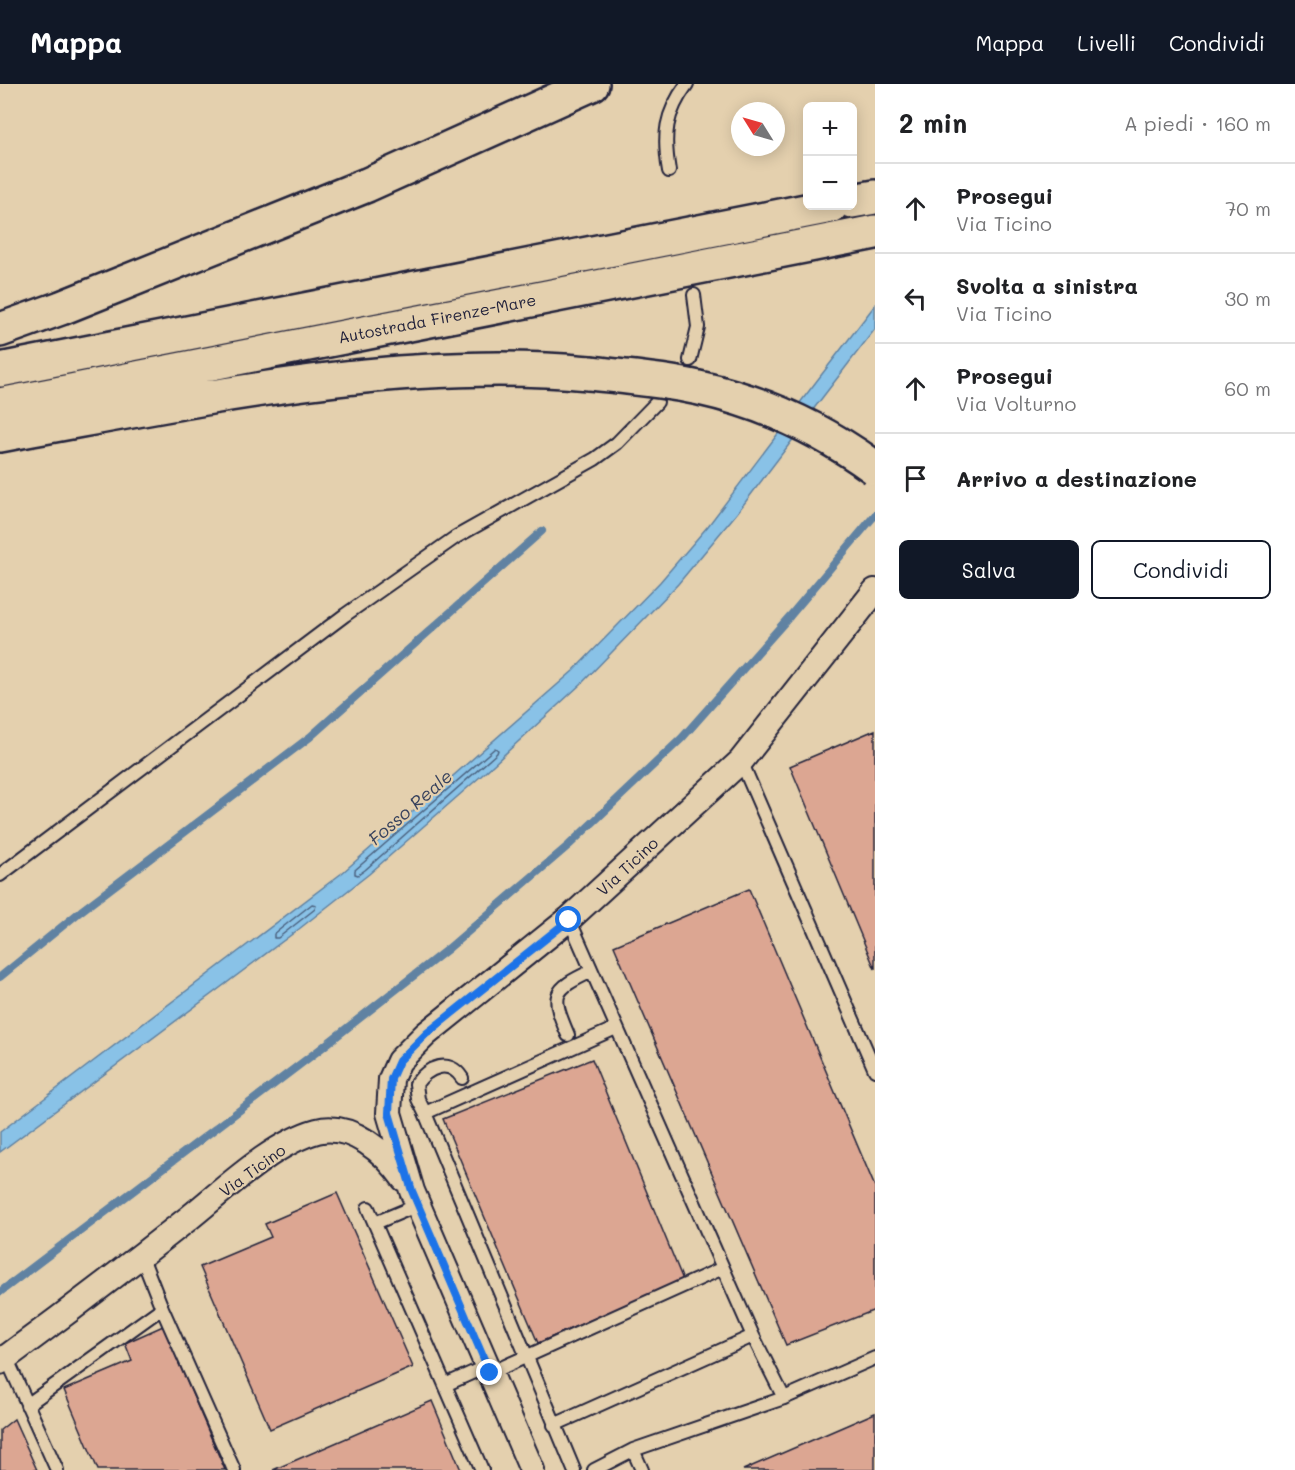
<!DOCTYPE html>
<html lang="it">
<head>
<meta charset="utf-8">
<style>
  :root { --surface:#fff; --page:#f6f6f6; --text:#202124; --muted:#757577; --line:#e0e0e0; --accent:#111827 }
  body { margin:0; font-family:Mali,sans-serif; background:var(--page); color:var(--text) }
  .controls { position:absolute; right:18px; top:18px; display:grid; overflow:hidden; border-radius:9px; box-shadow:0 3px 15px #0003 }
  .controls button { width:54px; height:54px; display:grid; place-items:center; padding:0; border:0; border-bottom:2px solid var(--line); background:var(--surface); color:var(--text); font:30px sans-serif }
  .compass { position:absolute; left:731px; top:18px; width:54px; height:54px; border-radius:50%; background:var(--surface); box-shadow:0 3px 15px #0003; rotate:307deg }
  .stop { position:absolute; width:18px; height:18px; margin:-14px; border:4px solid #1a73e8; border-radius:50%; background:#fff }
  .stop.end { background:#1a73e8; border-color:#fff; box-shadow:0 2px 6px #0008 }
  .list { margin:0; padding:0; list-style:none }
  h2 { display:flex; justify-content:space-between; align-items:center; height:78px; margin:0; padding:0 24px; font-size:26px }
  h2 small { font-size:20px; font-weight:400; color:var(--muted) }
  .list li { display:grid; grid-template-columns:39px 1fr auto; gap:18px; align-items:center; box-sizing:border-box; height:90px; padding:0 24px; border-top:2px solid var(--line) }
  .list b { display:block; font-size:22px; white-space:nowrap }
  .list p { margin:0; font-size:20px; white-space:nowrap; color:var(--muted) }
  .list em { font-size:20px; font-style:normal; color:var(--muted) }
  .actions { display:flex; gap:12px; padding:18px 24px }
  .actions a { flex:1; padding:14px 0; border:2px solid var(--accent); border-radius:9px; text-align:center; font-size:21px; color:var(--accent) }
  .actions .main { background:var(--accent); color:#fff }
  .icon { flex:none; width:33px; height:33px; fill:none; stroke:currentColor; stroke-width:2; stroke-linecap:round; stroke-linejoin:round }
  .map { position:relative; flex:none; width:875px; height:1386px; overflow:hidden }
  header { display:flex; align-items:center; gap:36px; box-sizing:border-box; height:84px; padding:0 30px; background:var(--accent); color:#fff }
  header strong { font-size:28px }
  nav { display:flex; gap:33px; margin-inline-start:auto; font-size:21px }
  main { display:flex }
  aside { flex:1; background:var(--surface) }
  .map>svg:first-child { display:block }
  .water { fill:#89c2e7; stroke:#6082a2; stroke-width:1.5 }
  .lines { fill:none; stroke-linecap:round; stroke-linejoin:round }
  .shore { stroke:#4b6280; stroke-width:1.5 }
  .stream { stroke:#6082a2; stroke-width:8 }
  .building { fill:#dca692; stroke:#22223b; stroke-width:1.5 }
  .lane-casing { stroke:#22223b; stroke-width:16 }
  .street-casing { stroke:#22223b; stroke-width:28 }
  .highway-casing { stroke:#22223b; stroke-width:38 }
  .lane { stroke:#e4d0ae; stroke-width:12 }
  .street { stroke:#e4d0ae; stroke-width:24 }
  .highway { stroke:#e4d0ae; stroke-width:33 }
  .highway-bridge-casing { stroke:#22223b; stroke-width:38; stroke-linecap:butt }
  .highway-bridge { stroke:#e4d0ae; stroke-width:33 }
  .route { stroke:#1a73e8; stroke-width:8 }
  .labels { text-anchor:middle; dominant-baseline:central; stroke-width:4.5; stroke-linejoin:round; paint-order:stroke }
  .street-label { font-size:16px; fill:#22223b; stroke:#e4d0ae }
  .water-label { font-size:18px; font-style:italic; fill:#37425d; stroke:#e4d0ae }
</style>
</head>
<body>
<header>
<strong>Mappa</strong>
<nav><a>Mappa</a><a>Livelli</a><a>Condividi</a></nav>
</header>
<main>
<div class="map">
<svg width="875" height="1386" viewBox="0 0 875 1386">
  <rect width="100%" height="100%" fill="#e4d0ae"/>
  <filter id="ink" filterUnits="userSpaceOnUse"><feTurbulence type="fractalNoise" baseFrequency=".0167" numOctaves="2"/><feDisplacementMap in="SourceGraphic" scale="12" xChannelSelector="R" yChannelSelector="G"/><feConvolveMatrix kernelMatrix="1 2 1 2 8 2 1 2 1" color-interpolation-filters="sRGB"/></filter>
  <g filter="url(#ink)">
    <path class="water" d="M 875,221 L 875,245 L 812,327 L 799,320 Z
      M 780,347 L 794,354 L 737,429 L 678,500 L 581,600 L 481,692 L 369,790 L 299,845 L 0,1068 L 0,1048 L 342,789 L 573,587 L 660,498 L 708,442 Z"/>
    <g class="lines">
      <path class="shore" d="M 495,664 L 498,666 L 497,669 L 365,786 L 358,791 L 355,790 L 355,786 Z
        M 312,820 L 316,821 L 315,825 L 278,854 L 274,854 L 274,850 Z"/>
      <path class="stream" d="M 0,893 L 81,827 L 310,653 L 542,447
        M 0,1208 L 319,966 L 449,864 L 569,761 L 682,654 L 790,532 L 875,431"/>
    </g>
    <path class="building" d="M 875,646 L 875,885 L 790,682 Z
      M 749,805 L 875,1103 L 875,1226 L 786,1261 L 614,862 Z
      M 592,975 L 683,1196 L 538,1259 L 443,1035 Z
      M 337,1109 L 413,1283 L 270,1345 L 200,1183 L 271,1153 L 265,1140 Z
      M 163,1242 L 225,1386 L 98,1386 L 64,1306 L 132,1277 L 125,1259 Z
      M 432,1317 L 461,1386 L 273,1386 Z
      M 875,1329 L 875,1386 L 743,1386 Z
      M 14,1335 L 37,1386 L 0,1386 L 0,1346 Z"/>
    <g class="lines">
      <defs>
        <path id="lane" d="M 669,87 C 663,51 665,30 687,0
          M 690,276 L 698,243 L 694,211
          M 741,677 L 875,986
          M 0,791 L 345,531 L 456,453 L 595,375 L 617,359 L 657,318
          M 569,835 L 753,1252 L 784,1314
          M 568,951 C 551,911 551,906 592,887
          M 462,994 C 449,974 428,983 416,1000 L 418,1015 L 425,1029 L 616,944
          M 425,1029 L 574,1386
          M 368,1124 L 482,1386
          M 375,1139 L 418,1121
          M 141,1171 L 162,1224 L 234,1386
          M 6,1273 L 57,1386
          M 490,1289 L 723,1184
          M 445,1301 L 487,1282
          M 27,1321 L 162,1224
          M 554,1341 L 753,1252
          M 633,1366 L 642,1386
          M 594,1386 L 633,1366 L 784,1314 L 875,1274"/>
        <path id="street" d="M 0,1278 C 64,1231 127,1183 189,1134 C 224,1106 273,1059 317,1047 C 351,1038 386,1069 404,1095
          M 532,1386 L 412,1107 L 389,1029 L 391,995 L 399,977 L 426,950 L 569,835 L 741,677 L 875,507"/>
        <path id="highway" d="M 852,117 L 875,113
          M 0,246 L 61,224 L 367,101 L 592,0
          M 0,286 L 831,122
          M 0,321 L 875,148
          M 0,351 C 191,317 395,271 589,289"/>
      </defs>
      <use href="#lane" class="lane-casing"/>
      <use href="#street" class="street-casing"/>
      <use href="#highway" class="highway-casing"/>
      <use href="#lane" class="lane"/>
      <use href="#street" class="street"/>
      <use href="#highway" class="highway"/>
      <defs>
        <path id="highway-bridge" d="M 589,289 C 626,293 663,296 699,304 C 763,318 823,346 875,384"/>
      </defs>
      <use href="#highway-bridge" class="highway-bridge-casing"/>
      <use href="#highway-bridge" class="highway-bridge"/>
    </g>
  </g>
  <g class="lines" filter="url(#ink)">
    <path class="route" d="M 490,1289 L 412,1107 L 389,1029 L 391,995 L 399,977 L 426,950 L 569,836"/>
  </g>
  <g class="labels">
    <g class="street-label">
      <text transform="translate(437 234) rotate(-11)">Autostrada Firenze-Mare</text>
      <text transform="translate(627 782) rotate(-43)">Via Ticino</text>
      <text transform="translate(252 1086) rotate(-36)">Via Ticino</text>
    </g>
    <g class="water-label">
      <text transform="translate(410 723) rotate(-41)">Fosso Reale</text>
    </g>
  </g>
</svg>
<div class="controls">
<button>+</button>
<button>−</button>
</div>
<svg class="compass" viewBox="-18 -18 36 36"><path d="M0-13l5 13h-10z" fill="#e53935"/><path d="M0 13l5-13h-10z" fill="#757577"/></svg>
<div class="stop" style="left:569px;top:836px"></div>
<div class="stop end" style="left:490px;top:1289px"></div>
</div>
<aside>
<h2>2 min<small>A piedi · 160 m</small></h2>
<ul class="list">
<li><svg class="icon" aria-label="ahead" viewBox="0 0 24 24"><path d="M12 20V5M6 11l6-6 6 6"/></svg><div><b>Prosegui</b><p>Via Ticino</p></div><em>70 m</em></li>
<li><svg class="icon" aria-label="left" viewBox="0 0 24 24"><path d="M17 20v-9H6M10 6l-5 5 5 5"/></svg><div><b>Svolta a sinistra</b><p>Via Ticino</p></div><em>30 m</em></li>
<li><svg class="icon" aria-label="ahead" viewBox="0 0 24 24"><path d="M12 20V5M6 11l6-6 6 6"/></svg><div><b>Prosegui</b><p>Via Volturno</p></div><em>60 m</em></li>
<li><svg class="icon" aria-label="arrive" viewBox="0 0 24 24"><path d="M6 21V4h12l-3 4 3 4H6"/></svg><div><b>Arrivo a destinazione</b></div></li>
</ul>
<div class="actions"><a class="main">Salva</a><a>Condividi</a></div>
</aside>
</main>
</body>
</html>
